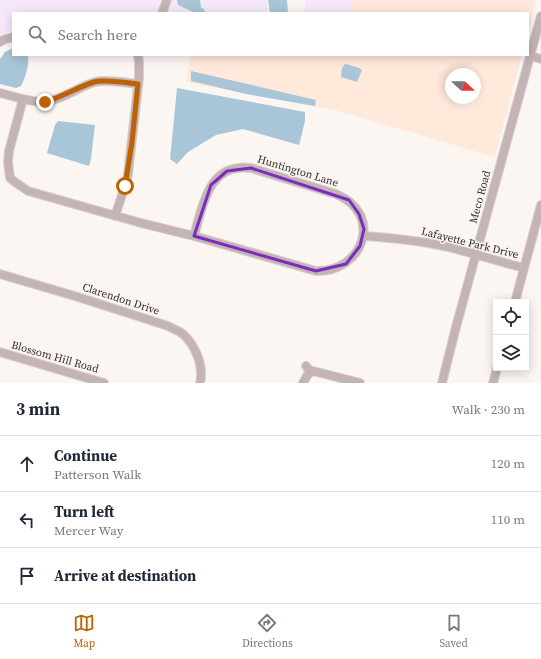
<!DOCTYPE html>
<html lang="en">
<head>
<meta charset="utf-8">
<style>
  :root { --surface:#fff; --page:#f6f6f7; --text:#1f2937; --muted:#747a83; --line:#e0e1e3; --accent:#bc6203 }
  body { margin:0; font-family:"Source Serif 4",serif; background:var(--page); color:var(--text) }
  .controls { position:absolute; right:12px; bottom:12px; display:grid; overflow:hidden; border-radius:0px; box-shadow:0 2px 10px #0003 }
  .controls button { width:36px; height:36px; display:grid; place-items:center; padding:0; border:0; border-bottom:1px solid var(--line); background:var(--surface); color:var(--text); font:20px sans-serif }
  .compass { position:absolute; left:445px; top:68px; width:36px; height:36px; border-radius:50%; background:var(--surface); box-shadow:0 2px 10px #0003; rotate:112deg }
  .stop { position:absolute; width:12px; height:12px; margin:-9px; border:3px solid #bc6203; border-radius:50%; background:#fff }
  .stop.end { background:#bc6203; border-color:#fff; box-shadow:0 1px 4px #0008 }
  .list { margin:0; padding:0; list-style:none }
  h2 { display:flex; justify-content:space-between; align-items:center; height:52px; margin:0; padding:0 16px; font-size:17px }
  h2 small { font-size:13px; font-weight:400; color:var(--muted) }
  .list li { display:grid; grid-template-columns:26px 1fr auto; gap:12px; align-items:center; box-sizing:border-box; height:56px; padding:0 16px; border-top:1px solid var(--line) }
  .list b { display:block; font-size:15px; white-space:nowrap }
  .list p { margin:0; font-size:13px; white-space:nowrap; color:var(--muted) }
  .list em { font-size:13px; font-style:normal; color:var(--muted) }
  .icon { flex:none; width:22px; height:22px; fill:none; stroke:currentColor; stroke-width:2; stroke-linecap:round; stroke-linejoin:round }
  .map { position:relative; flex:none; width:541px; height:383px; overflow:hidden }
  .search { position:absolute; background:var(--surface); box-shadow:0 2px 10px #0003; left:12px; right:12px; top:12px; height:44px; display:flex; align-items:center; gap:10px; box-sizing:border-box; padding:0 14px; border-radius:0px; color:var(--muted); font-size:15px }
  .sheet { height:220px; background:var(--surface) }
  nav { display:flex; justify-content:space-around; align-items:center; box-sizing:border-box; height:56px; border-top:1px solid var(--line); background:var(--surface); font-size:11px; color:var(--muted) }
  nav a { display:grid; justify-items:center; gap:2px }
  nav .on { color:var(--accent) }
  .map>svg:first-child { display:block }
  .commercial { fill:#f6e8fb }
  .industrial { fill:#ffe9db; fill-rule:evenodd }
  .water { fill:#a8c6d7 }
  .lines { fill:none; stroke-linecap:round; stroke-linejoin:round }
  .minor-casing { stroke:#d9d2ce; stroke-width:10 }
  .minor { stroke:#c4b4b5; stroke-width:8 }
  .route { stroke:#bc6203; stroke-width:5 }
  .marked { fill:none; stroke:#7b2cbf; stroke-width:3; stroke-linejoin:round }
  .labels { text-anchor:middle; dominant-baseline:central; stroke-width:3; stroke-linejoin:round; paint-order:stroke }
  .street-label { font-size:11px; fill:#372d27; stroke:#fcf6f3 }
</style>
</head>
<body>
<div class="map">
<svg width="541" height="383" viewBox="0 0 541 383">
  <rect width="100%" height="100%" fill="#fcf6f3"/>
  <path class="commercial" d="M 0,0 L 267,0 L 268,13 L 162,13 L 157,11 L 156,13 L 13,13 L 13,31 L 8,32 L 0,38 Z
    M 305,0 L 353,0 L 351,13 L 305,13 Z"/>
  <path class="industrial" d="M 353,0 L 536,0 L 528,32 L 528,13 L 351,13 Z
    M 190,55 L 522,55 L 495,157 L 338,111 L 186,82 ZM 451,74 L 475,74 L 475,98 L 451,98 Z"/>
  <path class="water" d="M 177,0 L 200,0 L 201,8 L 204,9 L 205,12 L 205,13 L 195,13 L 178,5 Z
    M 268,0 L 287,0 L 288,13 L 270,13 Z
    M 13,48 L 13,55 L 28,55 C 29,66 26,76 21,86 L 16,88 L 0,84 L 0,59 L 5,52 Z
    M 345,64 L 346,64 L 359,68 L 362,70 L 357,82 L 341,77 L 342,68 Z
    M 191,71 L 316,100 L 315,106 L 246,94 L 191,81 Z
    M 177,88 L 305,112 L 305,121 L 299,145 L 243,129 L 216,135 L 188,152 L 177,164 L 170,159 Z
    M 58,121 L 95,125 L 91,159 L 89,166 L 47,153 L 55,125 Z"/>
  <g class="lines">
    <defs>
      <path id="minor" d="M 162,13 L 167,0
        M 0,42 L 3,40 L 13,37
        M 530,56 L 541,59
        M 0,93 C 13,96 33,103 46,102 C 63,99 78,87 95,82 C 106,79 126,83 138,84
        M 23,99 L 9,151 L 8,162 L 10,178 L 15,182 L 28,191 L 141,223 L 194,236 L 316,271 C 364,272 384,214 336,194 L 251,168 C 247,168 243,167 239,168 C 207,170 201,212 194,236
        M 115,216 L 125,186 L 128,174 L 139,78 L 139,62 L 138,55
        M 364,236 C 394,238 426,241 456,249 C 479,255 501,262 524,268
        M 0,274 L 78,297 L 168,326 C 172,328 176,330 180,332 C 192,340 201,359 201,373 C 201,377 201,380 200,383
        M 515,302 L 541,205
        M 0,352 L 104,383
        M 306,366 L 311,372
        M 303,383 L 308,374 L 313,371 L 360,383
        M 442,383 L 456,327 L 541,16
        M 493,383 L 497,368"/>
    </defs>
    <use href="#minor" class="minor-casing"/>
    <use href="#minor" class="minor"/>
  </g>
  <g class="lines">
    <path class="route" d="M 45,102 C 62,97 78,87 94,82 C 106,79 126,83 138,84 L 132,142 L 125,186"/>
  </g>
  <path class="marked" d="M 251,168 L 349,200 L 359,214 L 364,229 L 360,246 L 346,264 L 316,271 L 194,236 L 211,185 L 227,171 Z"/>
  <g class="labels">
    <g class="street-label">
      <text transform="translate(298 171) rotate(17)">Huntington Lane</text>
      <text transform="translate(480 197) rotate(-75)">Meco Road</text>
      <text transform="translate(470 243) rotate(14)">Lafayette Park Drive</text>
      <text transform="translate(121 299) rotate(18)">Clarendon Drive</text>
      <text transform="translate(55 357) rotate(16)">Blossom Hill Road</text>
    </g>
  </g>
</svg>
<div class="controls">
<button><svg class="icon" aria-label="locate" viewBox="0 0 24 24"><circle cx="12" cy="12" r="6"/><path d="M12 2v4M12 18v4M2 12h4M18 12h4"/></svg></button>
<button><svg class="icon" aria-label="layers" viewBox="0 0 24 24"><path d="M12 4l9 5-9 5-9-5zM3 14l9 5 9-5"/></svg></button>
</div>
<svg class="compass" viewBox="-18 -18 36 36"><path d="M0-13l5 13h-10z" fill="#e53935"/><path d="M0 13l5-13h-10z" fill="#747a83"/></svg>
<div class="stop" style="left:125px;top:186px"></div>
<div class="stop end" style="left:45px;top:102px"></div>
<div class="search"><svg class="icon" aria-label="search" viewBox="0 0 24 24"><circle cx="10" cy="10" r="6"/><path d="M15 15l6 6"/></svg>Search here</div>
</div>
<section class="sheet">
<h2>3 min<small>Walk · 230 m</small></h2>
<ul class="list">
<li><svg class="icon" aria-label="ahead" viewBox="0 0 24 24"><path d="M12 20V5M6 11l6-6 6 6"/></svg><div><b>Continue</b><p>Patterson Walk</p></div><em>120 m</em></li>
<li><svg class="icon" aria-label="left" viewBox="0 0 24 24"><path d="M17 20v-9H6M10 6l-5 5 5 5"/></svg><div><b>Turn left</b><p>Mercer Way</p></div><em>110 m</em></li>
<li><svg class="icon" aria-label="arrive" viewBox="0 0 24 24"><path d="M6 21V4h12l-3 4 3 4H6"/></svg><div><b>Arrive at destination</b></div></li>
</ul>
</section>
<nav>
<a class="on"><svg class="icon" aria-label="map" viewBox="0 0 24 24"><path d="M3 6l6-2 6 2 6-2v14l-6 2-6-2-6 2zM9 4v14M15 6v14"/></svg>Map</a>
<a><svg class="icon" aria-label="directions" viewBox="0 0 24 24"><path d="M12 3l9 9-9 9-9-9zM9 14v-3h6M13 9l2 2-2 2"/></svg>Directions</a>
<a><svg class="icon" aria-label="saved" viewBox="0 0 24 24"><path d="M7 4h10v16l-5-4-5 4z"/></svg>Saved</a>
</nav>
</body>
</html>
